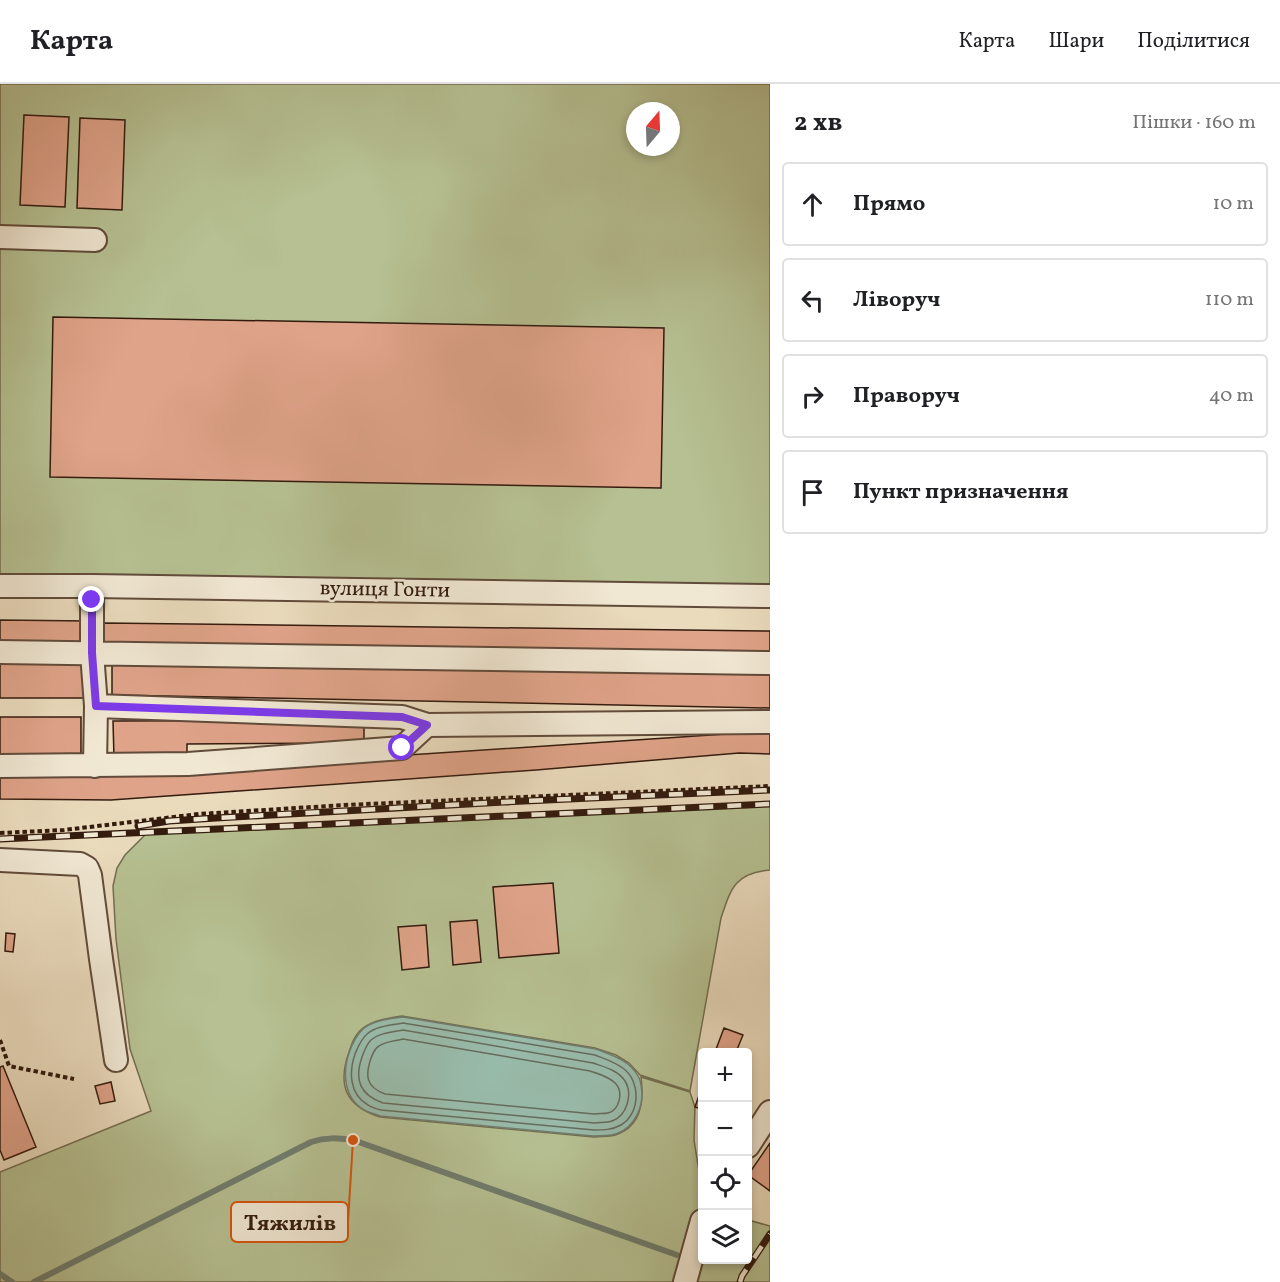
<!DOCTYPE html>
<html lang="uk">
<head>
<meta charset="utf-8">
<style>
  :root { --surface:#fff; --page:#f6f6f6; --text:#202124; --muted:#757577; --line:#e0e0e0 }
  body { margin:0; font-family:Vollkorn,serif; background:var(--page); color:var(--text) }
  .controls { position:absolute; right:18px; bottom:18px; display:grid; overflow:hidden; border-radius:6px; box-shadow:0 3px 9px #0003 }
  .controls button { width:54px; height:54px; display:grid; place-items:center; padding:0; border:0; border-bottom:2px solid var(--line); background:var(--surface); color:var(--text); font:30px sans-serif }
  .compass { position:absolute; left:626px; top:18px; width:54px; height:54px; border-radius:50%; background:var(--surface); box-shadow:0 3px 9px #0003; rotate:19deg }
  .stop { position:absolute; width:18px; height:18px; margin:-14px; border:4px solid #7c3aed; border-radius:50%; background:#fff }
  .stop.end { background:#7c3aed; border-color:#fff; box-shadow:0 2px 6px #0008 }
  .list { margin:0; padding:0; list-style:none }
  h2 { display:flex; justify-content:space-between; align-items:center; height:78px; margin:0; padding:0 24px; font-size:26px }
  h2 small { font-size:20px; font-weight:400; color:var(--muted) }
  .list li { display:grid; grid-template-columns:39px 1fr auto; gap:18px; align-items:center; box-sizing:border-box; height:84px; margin:0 12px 12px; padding:0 12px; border:2px solid var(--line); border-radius:6px }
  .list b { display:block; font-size:22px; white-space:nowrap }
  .list em { font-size:20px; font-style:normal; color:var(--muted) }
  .icon { flex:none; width:33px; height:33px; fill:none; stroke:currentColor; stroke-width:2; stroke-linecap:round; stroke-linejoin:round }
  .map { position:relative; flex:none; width:770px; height:1198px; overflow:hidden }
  header { display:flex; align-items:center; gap:36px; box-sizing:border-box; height:84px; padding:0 30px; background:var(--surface); border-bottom:2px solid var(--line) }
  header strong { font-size:28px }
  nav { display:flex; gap:33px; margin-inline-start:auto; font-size:21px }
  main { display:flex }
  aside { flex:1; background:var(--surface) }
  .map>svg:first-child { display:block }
  .green { fill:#b6c092; stroke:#746e50; stroke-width:1.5; fill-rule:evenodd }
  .water { fill:#99bcac; stroke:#707c6d; stroke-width:1.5 }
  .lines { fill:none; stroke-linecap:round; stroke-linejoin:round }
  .shore { stroke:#666c5d; stroke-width:1.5 }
  .stream { stroke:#707c6d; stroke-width:6 }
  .building { fill:#dfa389; stroke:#331b0e; stroke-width:1.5 }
  .minor-casing { stroke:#614b3a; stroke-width:26 }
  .path { stroke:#331b0e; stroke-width:4; stroke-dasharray:4.5 3; stroke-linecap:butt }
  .minor { stroke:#f1e8d4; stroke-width:22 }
  .rail-casing { stroke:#331b0e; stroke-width:7 }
  .rail { stroke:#f1e8d4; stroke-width:4.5; stroke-dasharray:14; stroke-linecap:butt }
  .route { stroke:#7c3aed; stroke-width:8 }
  .labels { text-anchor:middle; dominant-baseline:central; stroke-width:5; stroke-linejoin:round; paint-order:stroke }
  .street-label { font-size:21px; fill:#331b0e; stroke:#f1e8d4 }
  .leader { fill:none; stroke:#d6530c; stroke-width:2 }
  .callout-dot { fill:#d6530c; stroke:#f1e8d4; stroke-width:2 }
  .callout { fill:#f1e8d4; stroke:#d6530c; stroke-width:2 }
  .callout-label { font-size:22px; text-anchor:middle; font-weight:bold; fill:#331b0e }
</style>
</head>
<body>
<header>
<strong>Карта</strong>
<nav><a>Карта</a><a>Шари</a><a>Поділитися</a></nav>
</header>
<main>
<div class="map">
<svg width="770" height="1198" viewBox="0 0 770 1198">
  <rect width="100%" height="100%" fill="#eadbbd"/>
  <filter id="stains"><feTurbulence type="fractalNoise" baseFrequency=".00333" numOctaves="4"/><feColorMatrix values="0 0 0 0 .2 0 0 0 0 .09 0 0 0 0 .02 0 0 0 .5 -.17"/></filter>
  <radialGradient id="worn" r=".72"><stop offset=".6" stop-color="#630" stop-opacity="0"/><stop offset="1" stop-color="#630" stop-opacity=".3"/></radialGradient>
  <path class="green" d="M 0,0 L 770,0 L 770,512 L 0,502 ZM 635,27 L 671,27 L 671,63 L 635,63 Z
    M 770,720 L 770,786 C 735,789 731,804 721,834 L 690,1007 L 640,991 L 629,979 L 616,971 L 595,964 L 402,932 C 389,934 374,936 363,944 C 355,950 352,959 349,968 C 337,1002 346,1022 380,1033 L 594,1053 C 601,1052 611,1053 618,1050 C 642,1041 644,1016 641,993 L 690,1008 L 695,1023 L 694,1056 L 702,1106 L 702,1176 L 748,1176 L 748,1136 L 770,1142 L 770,1198 L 0,1198 L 0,1088 L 151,1027 L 130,965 L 116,855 L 113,802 L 117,784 L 125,771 L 147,749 Z"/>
  <path class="water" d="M 403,933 L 596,965 C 611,971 630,976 638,992 C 639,992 641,1000 641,1001 C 645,1020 636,1043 616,1050 C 610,1052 601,1052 593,1052 L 380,1032 C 375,1030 370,1029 366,1027 C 344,1016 342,990 349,969 C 352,960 356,952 363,945 C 373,936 390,935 403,933 Z"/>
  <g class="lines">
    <path class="shore" d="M 403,939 L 595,971 C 605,975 615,978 624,985 C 641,998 640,1030 621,1041 C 612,1046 603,1046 594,1046 L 381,1026 C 377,1025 371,1023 368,1021 C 349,1010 349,988 355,970 C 358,963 361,955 367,950 C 376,942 391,941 403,939 Z
      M 403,946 L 593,979 C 604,983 618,986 625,997 C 633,1010 627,1032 612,1037 C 607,1039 600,1038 594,1039 L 383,1019 C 360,1011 354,996 362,973 C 364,968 366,961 371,956 C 379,949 392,948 403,946 Z
      M 403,955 L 590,987 C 599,990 610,993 616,1000 C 623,1008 620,1026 608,1029 C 604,1030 598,1029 594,1030 L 385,1010 C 366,1003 365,992 371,974 C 373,970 374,965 379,962 C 386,957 395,957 403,955 Z"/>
    <path class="stream" d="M 0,1190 L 12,1198
      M 34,1198 L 311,1058 C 326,1053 338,1054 353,1056 L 677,1171"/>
  </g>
  <path class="building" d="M 24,31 L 69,33 L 65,123 L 20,121 Z
    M 80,34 L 125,36 L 122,126 L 77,124 Z
    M 53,233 L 664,244 L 661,404 L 50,393 Z
    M 0,536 L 88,537 L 86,560 L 0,559 Z
    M 104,539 L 770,547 L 770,569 L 104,561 Z
    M 112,574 L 770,586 L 770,624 L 112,611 Z
    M 0,576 L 85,577 L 85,614 L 0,614 Z
    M 0,633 L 81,633 L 81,676 L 0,676 Z
    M 364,636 L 364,659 L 187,660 L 187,674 L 114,674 L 113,637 Z
    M 741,649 L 770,649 L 770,670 L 739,669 L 536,686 L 111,716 L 0,715 L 0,690 L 120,690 Z
    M 553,799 L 559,869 L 499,874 L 493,803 Z
    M 477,836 L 481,878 L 453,881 L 450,838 Z
    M 426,841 L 429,883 L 402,886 L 398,843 Z
    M 6,849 L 15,850 L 13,868 L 5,867 Z
    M 724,944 L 743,951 L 736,968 L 715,968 Z
    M 3,982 L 36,1063 L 4,1076 L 0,1066 L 0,983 Z
    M 111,998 L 115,1017 L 100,1020 L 95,1002 Z
    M 702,1003 L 702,1025 L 695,1023 Z
    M 770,1059 L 770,1107 L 748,1091 Z"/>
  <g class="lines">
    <defs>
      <path id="minor" d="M 0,153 L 95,156
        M 0,502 L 92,502 L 770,512
        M 92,502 L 92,569 L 96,622 L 95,682
        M 0,568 L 770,579
        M 96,622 L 402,633 L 427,641 L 770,638
        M 0,682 L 188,680 L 402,664 L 427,641
        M 0,776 L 80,780 L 87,784 L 90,791 L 101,875 L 116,976
        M 748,1062 L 770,1028
        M 685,1198 L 702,1137"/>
    </defs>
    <use href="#minor" class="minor-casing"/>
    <path class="path" d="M 0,749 L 64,746 L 199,730 L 345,721 L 770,702
      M 0,956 L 9,982 L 74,995"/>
    <use href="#minor" class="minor"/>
    <defs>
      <path id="rail" d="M 138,742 L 169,737 L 216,734 L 504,718 L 770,706
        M 0,755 L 770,720
        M 740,1198 L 742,1192 L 770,1150"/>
    </defs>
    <use href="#rail" class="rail-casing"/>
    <use href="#rail" class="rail"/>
  </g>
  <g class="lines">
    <path class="route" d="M 92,516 L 92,569 L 96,622 L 402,633 L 427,641 L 402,664"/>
  </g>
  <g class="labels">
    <g class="street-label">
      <text transform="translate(385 506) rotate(1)">вулиця Гонти</text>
    </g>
  </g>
  <path class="leader" d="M353 1056L348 1138"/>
  <circle class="callout-dot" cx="353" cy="1056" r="6"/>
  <rect class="callout" x="231" y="1118" width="117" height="40" rx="6"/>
  <g class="callout-label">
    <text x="290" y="1146">Тяжилів</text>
  </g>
  <rect width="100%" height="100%" filter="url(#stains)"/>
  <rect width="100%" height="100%" fill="url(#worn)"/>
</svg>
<div class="controls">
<button>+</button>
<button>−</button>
<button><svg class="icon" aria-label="locate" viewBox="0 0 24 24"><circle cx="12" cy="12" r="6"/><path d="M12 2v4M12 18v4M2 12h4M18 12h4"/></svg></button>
<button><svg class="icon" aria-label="layers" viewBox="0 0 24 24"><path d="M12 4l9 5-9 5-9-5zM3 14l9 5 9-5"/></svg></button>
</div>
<svg class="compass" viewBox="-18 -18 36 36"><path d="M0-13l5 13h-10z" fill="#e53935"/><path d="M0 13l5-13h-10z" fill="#757577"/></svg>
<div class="stop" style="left:402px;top:664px"></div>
<div class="stop end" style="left:92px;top:516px"></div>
</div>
<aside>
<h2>2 хв<small>Пішки · 160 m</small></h2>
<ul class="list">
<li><svg class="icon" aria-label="ahead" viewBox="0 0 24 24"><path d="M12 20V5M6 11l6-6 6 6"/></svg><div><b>Прямо</b></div><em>10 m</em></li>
<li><svg class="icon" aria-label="left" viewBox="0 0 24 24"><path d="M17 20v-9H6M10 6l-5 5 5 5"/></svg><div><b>Ліворуч</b></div><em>110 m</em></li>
<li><svg class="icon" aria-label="right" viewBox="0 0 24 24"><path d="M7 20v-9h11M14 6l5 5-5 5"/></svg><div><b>Праворуч</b></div><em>40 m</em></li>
<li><svg class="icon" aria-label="arrive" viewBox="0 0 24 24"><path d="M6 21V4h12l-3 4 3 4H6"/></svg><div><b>Пункт призначення</b></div></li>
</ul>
</aside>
</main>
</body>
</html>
